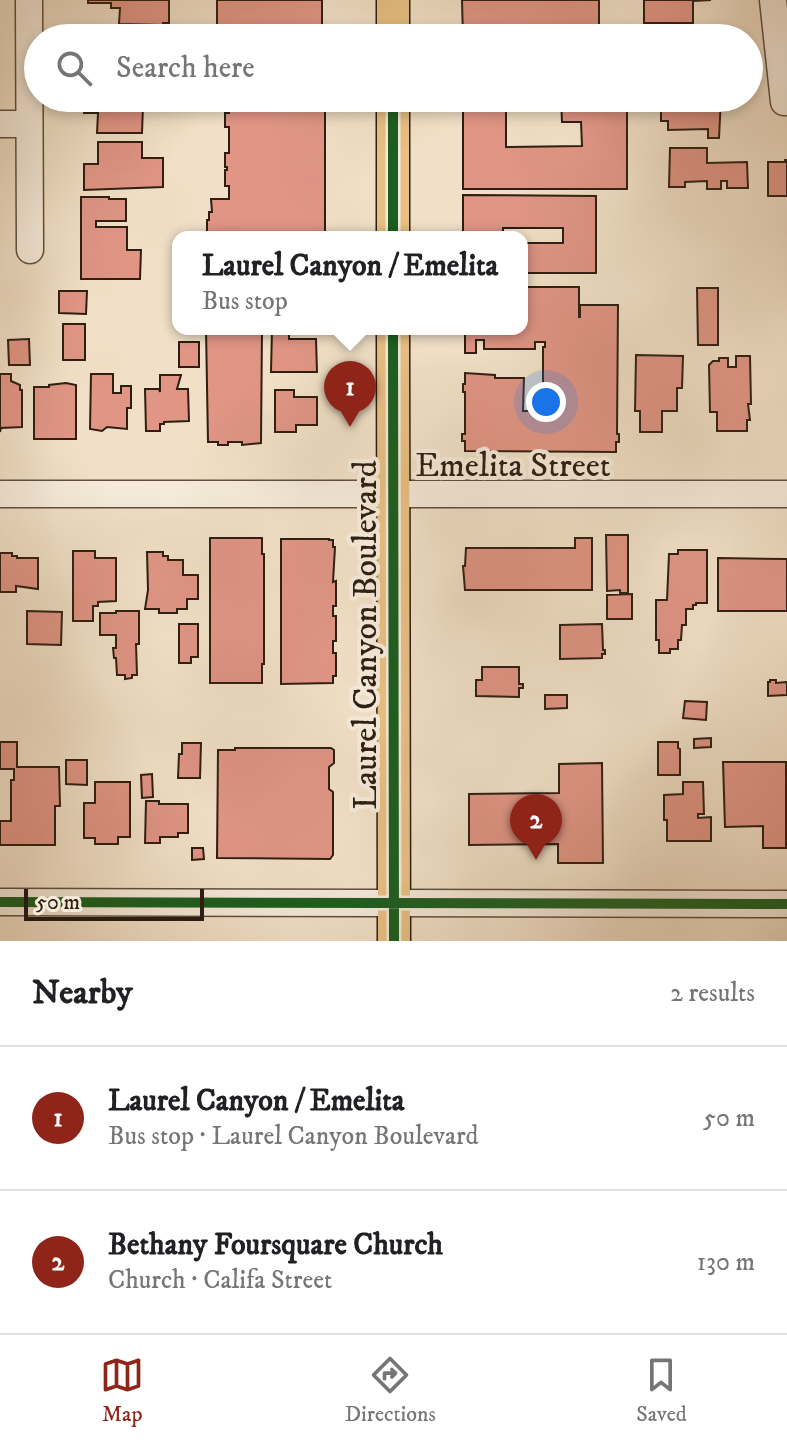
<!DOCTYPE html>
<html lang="en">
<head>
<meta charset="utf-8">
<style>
  :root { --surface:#fff; --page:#f2f2f2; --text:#202124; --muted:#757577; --line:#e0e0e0; --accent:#8f2418 }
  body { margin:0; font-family:"IM FELL DW Pica",serif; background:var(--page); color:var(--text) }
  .scale { position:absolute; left:24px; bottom:20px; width:180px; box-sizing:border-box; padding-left:8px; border:4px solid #2e1e11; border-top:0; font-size:22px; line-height:28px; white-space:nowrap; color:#2e1e11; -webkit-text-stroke:6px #f6ebdb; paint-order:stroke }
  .you { position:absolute; left:546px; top:402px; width:28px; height:28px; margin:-20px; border:6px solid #fff; border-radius:50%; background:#1a73e8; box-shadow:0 0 0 12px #1a73e833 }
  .badge { display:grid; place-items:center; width:52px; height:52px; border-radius:50%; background:var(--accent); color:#fff; font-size:26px; font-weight:700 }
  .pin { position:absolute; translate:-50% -66px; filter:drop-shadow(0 2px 4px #0008) }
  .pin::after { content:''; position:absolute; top:42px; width:28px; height:24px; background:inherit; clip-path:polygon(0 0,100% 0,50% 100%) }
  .popup { position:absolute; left:172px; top:231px; width:356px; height:104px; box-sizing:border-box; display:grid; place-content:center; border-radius:16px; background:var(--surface); filter:drop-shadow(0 2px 6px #0005); font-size:26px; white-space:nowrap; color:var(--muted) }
  .popup b { font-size:30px; color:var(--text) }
  .popup::after { content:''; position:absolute; left:50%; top:100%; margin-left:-16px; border:16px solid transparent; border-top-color:var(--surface) }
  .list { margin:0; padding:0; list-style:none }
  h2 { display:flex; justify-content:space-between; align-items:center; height:104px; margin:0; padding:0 32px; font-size:34px }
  h2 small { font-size:26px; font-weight:400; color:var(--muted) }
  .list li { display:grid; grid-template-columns:52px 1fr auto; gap:24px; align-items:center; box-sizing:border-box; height:144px; padding:0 32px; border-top:2px solid var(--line) }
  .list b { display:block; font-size:30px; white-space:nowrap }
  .list p { margin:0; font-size:26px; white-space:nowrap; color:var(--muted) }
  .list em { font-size:26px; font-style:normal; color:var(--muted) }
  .icon { flex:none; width:44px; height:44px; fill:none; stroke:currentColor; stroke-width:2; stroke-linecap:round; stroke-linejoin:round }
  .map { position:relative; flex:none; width:787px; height:941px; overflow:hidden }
  .search { position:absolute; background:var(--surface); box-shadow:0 4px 12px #0003; left:24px; right:24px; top:24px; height:88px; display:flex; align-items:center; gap:20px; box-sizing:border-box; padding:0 28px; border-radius:44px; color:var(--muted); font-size:30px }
  .sheet { height:392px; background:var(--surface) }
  nav { display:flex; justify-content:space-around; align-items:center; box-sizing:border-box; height:112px; border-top:2px solid var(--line); background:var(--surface); font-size:22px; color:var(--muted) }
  nav a { display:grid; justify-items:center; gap:4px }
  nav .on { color:var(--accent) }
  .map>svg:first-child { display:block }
  .building { fill:#e09585; stroke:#2e1e11; stroke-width:2 }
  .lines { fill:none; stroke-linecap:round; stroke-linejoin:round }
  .minor-casing { stroke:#5f4e3e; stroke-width:29 }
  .major-casing { stroke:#2e1e11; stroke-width:35 }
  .minor { stroke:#f6ebdb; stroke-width:26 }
  .major { stroke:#e8c084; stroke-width:32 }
  .cycleway-casing { stroke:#f6ebdb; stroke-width:15 }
  .cycleway { stroke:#1b5e20; stroke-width:10 }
  .labels { text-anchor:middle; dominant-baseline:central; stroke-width:8; stroke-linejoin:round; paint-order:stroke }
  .street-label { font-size:34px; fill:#2e1e11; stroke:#f6ebdb }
</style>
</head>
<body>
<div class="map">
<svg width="787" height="941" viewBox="0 0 787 941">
  <rect width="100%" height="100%" fill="#f1e0c7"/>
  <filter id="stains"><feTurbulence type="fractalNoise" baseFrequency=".0025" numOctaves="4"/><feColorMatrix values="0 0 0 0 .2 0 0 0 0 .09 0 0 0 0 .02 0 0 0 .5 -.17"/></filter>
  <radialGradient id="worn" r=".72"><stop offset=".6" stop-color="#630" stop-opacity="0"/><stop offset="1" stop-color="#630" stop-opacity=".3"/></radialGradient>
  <path class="building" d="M 88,0 L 169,0 L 169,23 L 163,23 L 163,25 L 119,24 L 120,8 L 111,8 L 111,3 L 88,3 Z
    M 217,0 L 322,0 L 322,38 L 217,38 Z
    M 462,0 L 599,0 L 599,38 L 558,38 L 558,27 L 505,28 L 505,38 L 463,38 Z
    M 644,0 L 711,0 L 693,1 L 693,23 L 644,23 Z
    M 119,31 L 168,31 L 168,35 L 179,35 L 179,38 L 119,38 Z
    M 645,32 L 684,33 L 684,38 L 645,38 Z
    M 84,98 L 168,98 L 168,107 L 143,106 L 142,133 L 97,133 L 98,113 L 84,113 Z
    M 463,98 L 506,98 L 506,147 L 582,146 L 581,122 L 562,122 L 561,98 L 627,98 L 627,189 L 463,189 Z
    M 661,98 L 721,98 L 719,138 L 708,138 L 708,129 L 668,130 L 668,121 L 661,121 Z
    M 325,99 L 325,237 L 211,237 L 211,235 L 207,235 L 207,220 L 209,220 L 209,212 L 212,212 L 211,199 L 229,199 L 229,186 L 225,186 L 225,170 L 227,170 L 227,167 L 225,167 L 225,153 L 229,153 L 229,127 L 225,127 L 225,113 L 229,113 L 229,100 Z
    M 98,142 L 142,142 L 142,158 L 163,158 L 163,187 L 84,190 L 84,164 L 98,164 Z
    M 670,148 L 707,148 L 707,163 L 747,162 L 748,188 L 727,188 L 727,181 L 721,181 L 721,189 L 707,189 L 707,181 L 685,182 L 685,187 L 669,187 Z
    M 785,160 L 787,160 L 787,196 L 768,196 L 768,162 L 785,162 Z
    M 463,195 L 596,196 L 596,273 L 522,273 L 522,243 L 563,243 L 563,228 L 503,228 L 503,237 L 463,237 Z
    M 81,197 L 109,197 L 109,199 L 126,199 L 126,221 L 96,221 L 96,227 L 127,227 L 127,250 L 141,250 L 140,279 L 81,279 Z
    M 522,287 L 579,287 L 579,317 L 580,317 L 580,305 L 618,305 L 617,434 L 619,434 L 619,442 L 616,442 L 616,452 L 465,451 L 465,441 L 462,441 L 462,434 L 465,434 L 465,392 L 463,392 L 463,384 L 465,384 L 465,373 L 495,375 L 495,378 L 524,378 L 523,411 L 535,411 L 535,408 L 543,408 L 543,347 L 545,347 L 545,342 L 535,342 L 535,349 L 484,349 L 484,340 L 476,340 L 476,353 L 465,353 L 465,329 L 522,329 Z
    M 697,288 L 718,288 L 718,345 L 698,345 Z
    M 59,291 L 87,291 L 86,314 L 59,313 Z
    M 63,324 L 85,324 L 85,360 L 63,360 Z
    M 206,329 L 262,329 L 261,443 L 242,445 L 242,442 L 228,442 L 228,445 L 218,445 L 218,442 L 208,442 Z
    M 272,329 L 289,329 L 289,339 L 316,339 L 317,372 L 271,372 Z
    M 29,339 L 30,365 L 9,365 L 8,340 Z
    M 179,342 L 199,342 L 199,367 L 179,367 Z
    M 636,355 L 683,356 L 682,388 L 677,388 L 677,411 L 662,411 L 662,432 L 640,432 L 640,411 L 635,411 Z
    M 736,356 L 750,356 L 751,404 L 748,404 L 750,420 L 747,420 L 747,431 L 717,431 L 717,412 L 710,412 L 709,365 L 713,361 L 719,361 L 719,358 L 728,358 L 728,367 L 736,367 Z
    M 0,374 L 11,374 L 11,381 L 20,385 L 20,390 L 22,390 L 22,427 L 1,428 L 0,432 Z
    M 91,374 L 113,374 L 113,393 L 121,393 L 121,386 L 131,386 L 131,408 L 127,408 L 127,429 L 107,427 L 102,431 L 90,429 Z
    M 160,375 L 181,375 L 177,389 L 188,389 L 189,421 L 164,422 L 164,424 L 160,424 L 160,431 L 146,431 L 145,389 L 159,389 L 160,392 Z
    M 66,383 L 76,385 L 76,439 L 34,439 L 34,387 L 49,387 L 49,385 Z
    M 275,390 L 294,390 L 294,397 L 317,397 L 317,425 L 296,425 L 296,432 L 275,432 Z
    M 606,535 L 628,535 L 628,593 L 620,593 L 620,590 L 607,591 Z
    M 210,538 L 262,538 L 262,554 L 264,554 L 264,664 L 262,664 L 262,683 L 210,683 Z
    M 575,538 L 592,538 L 592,590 L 465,590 L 463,566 L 465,566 L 466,548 L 575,548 Z
    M 281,539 L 329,539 L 329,540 L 333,540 L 333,547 L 335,547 L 333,582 L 336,581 L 336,606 L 333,606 L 333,616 L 336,616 L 336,641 L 333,641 L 333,653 L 336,653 L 336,676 L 333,676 L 333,683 L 281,684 Z
    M 678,550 L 707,550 L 707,603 L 696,603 L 696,605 L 693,605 L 693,609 L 686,609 L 686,625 L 682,625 L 681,640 L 678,640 L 678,649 L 670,649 L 670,653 L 659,653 L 659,640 L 656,640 L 656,600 L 667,600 L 669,554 L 678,554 Z
    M 73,551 L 95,551 L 95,558 L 116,558 L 116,601 L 98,602 L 98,606 L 93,606 L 93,621 L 73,621 Z
    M 147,552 L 163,552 L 163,556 L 168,556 L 168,560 L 183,560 L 183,575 L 198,575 L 198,599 L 187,599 L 187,609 L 177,609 L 177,613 L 159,613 L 159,609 L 145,609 L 148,590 Z
    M 0,553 L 12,553 L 12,556 L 17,556 L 17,558 L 38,558 L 38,589 L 16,586 L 16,592 L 0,592 Z
    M 718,558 L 787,559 L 787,611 L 718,611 Z
    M 632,594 L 632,619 L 607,619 L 607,595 Z
    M 27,611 L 62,612 L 61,645 L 27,644 Z
    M 116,611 L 139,611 L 139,644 L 136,644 L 137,675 L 132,675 L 132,678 L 125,679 L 125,675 L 117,675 L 116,658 L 114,658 L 113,648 L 116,648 L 116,635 L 100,635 L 100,613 L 116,613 Z
    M 179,624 L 198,624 L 198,657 L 191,657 L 191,663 L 179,663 Z
    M 602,624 L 603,650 L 605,650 L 605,654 L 602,654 L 602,658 L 560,659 L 560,625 Z
    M 482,667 L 519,667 L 519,684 L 523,684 L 523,688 L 519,688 L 519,697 L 476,696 L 476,680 L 482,680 Z
    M 770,680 L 776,680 L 776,683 L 787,682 L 787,695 L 768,696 L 768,682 L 770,682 Z
    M 545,695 L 567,695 L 567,708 L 545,709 Z
    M 685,701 L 707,702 L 706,720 L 683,718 Z
    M 711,738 L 711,747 L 694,748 L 694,739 Z
    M 0,742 L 17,742 L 17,767 L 59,767 L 60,806 L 55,806 L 55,845 L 0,845 L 0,821 L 11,821 L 11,780 L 14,780 L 14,769 L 0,769 Z
    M 658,742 L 678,742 L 678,748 L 680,749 L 680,775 L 658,775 Z
    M 182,743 L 201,743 L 200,778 L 178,778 L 179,754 L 182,754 Z
    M 235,748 L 331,748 L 334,750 L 334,763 L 329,767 L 329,789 L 333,792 L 333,855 L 330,859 L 217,858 L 218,750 L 235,750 Z
    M 66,760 L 87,760 L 87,785 L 66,784 Z
    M 723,762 L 786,762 L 786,848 L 763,848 L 763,826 L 725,827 Z
    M 602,763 L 603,863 L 558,863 L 558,844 L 469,845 L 469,794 L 559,793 L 559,764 Z
    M 152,774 L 153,797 L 142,798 L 141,775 Z
    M 95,782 L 130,782 L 130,837 L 118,837 L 118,844 L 95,844 L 95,838 L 84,838 L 84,803 L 95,803 Z
    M 683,782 L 703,782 L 704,814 L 698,814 L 698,818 L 711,817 L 711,841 L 667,841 L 667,820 L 664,820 L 664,795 L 683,794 Z
    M 146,801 L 159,801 L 159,804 L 188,804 L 188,833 L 178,833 L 178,837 L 160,837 L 160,843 L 145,843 Z
    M 192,848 L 203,848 L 204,859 L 192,860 Z"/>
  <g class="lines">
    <defs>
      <path id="minor" d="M 29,0 L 30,250
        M 773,0 L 784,102 L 787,102
        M 0,124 L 29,124
        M 0,494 L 787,494
        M 0,902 L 787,904"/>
      <path id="major" d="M 393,0 L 393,38
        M 393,98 L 393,237
        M 393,329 L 394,941"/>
    </defs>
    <use href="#minor" class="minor-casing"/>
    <use href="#major" class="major-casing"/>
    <use href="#minor" class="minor"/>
    <use href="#major" class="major"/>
    <defs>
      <path id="cycleway" d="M 393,98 L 393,237
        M 393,329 L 394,941
        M 0,902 L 787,904"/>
    </defs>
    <use href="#cycleway" class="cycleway-casing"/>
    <use href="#cycleway" class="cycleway"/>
  </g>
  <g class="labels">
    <g class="street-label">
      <text x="513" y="466">Emelita Street</text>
      <text transform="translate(366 635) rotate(-90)">Laurel Canyon Boulevard</text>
    </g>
  </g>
  <rect width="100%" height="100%" filter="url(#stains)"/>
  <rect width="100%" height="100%" fill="url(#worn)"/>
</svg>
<div class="scale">50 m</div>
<div class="you"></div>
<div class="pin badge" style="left:350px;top:427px">1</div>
<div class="popup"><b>Laurel Canyon / Emelita</b>Bus stop</div>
<div class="pin badge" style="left:536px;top:860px">2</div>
<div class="search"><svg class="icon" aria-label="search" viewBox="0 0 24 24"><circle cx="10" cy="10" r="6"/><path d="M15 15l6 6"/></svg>Search here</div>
</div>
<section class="sheet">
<h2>Nearby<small>2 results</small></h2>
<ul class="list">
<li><span class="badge">1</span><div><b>Laurel Canyon / Emelita</b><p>Bus stop · Laurel Canyon Boulevard</p></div><em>50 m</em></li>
<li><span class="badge">2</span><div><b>Bethany Foursquare Church</b><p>Church · Califa Street</p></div><em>130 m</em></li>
</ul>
</section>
<nav>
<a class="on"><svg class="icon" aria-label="map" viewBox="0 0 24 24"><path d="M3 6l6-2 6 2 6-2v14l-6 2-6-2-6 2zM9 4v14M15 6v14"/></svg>Map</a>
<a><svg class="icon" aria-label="directions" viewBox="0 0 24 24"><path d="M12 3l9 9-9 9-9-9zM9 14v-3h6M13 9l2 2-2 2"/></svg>Directions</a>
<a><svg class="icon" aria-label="saved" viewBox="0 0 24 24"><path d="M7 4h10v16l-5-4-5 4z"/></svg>Saved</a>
</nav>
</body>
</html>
